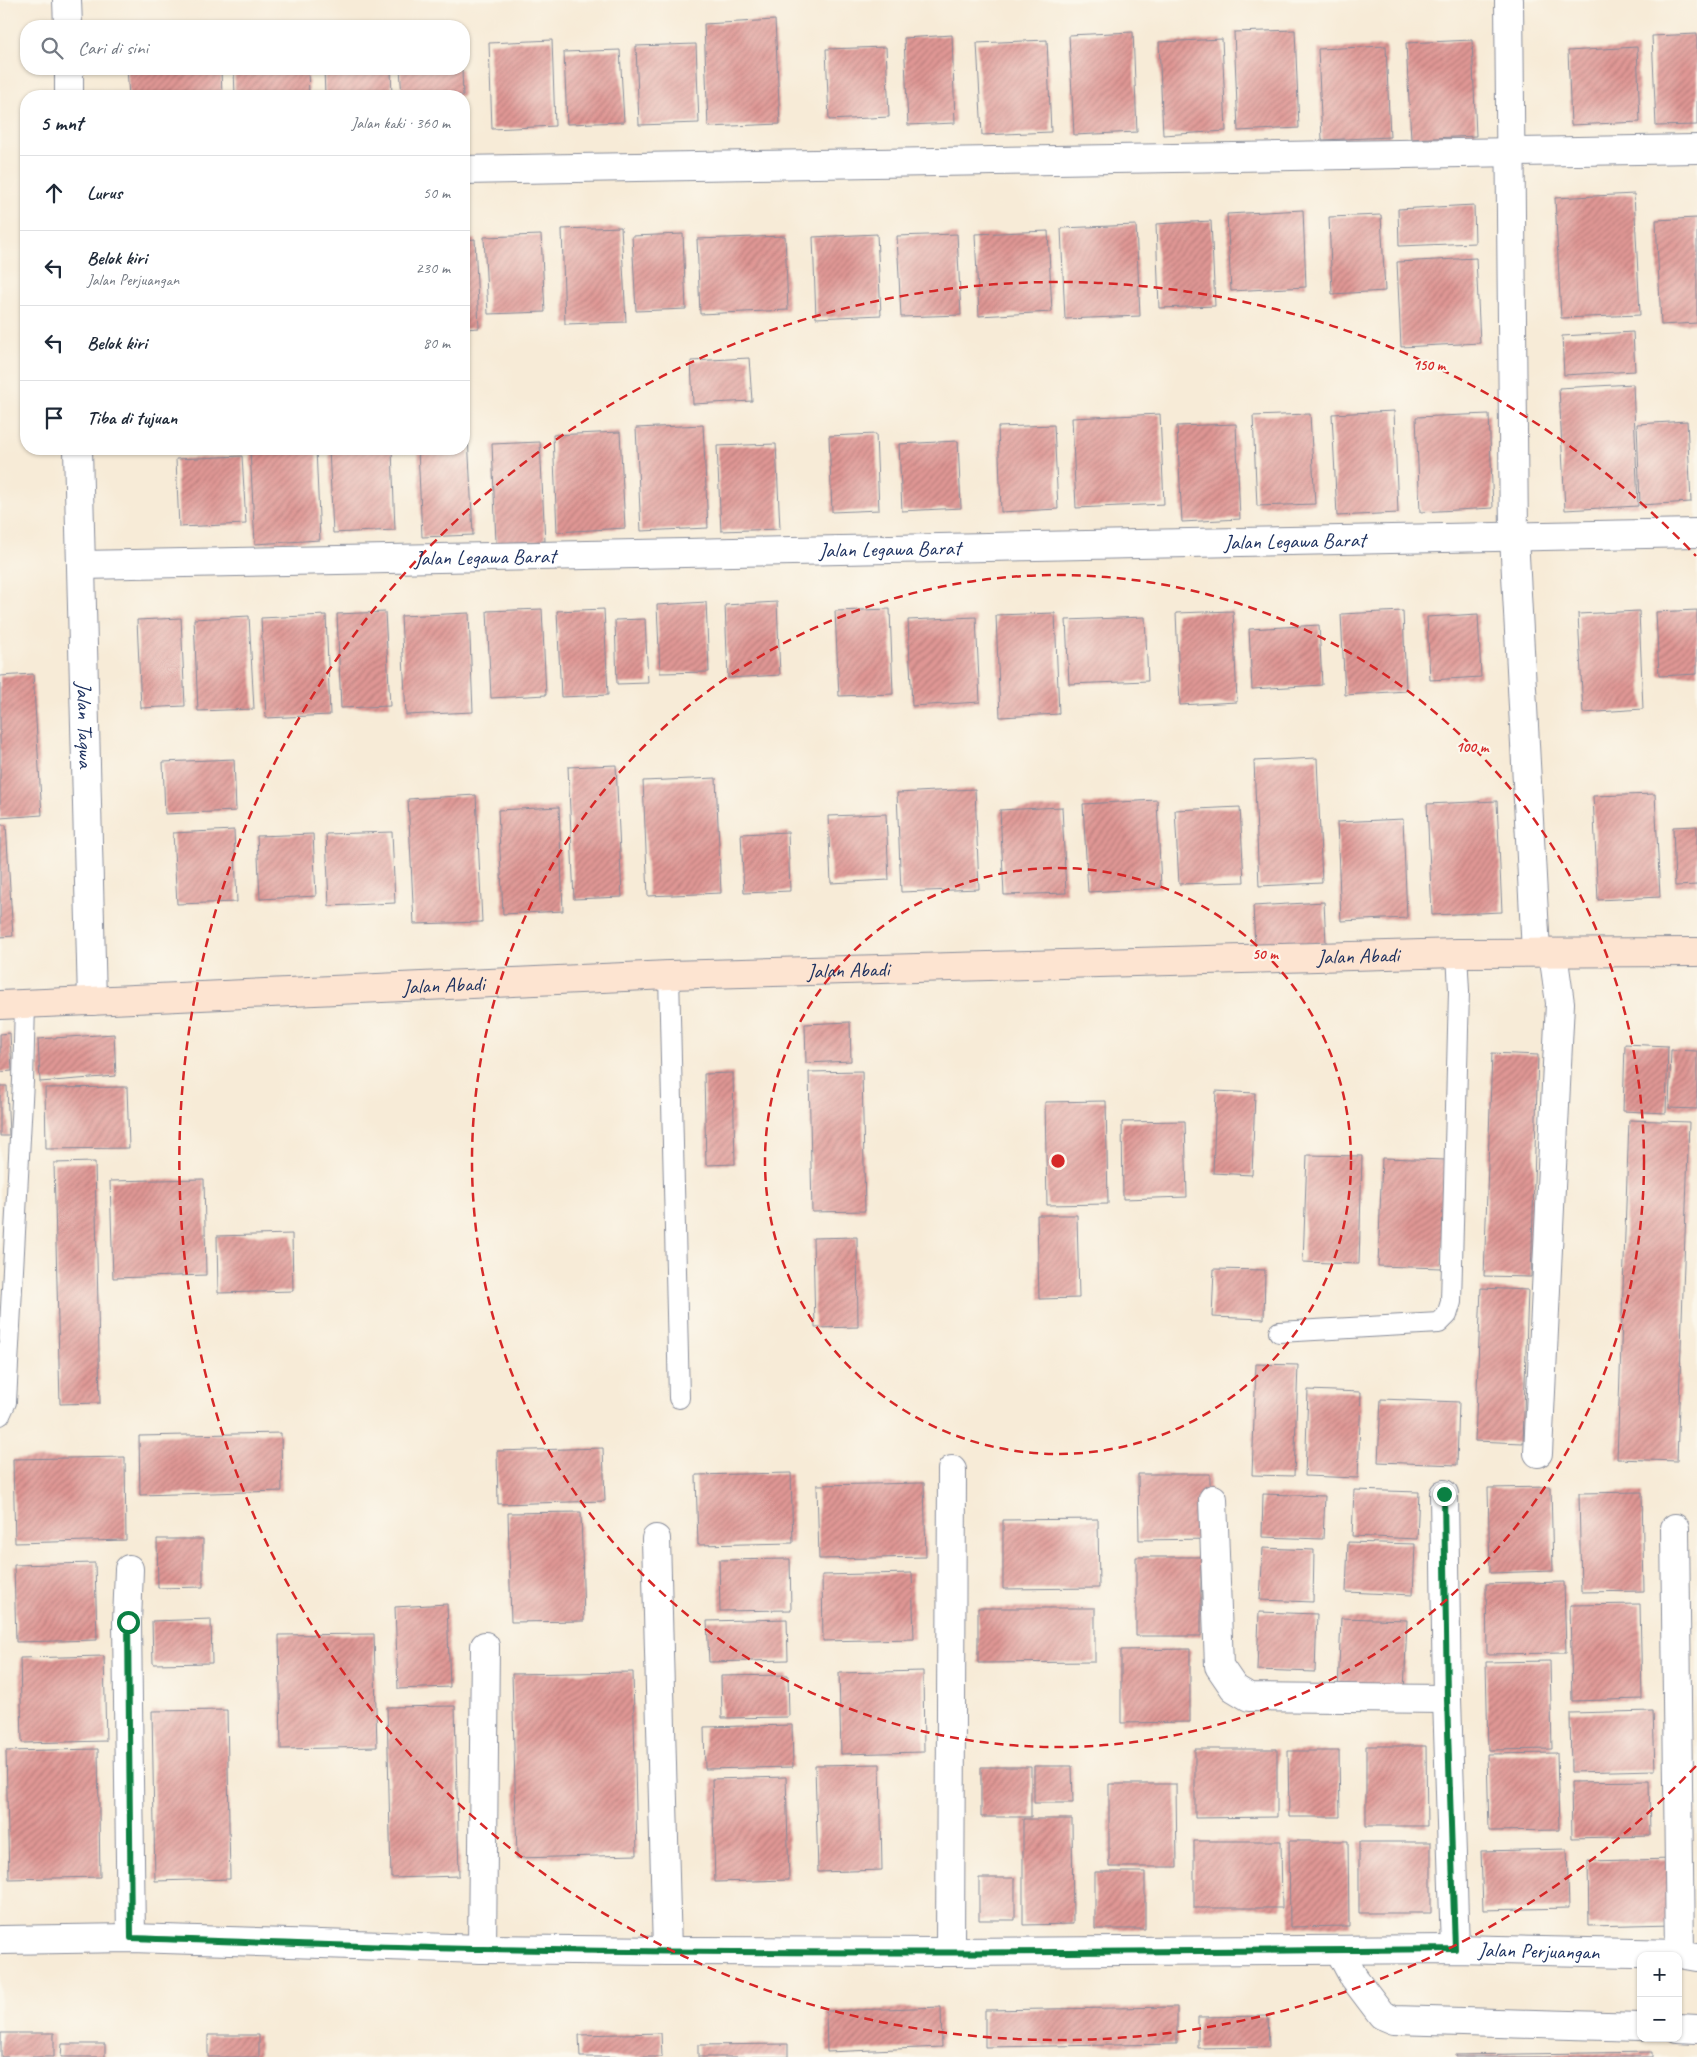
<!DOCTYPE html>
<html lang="id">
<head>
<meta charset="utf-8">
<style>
  :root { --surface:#fff; --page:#f6f6f7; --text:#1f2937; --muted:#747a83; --line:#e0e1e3 }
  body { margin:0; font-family:Caveat,sans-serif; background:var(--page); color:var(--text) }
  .controls { position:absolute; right:15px; bottom:15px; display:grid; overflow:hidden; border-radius:10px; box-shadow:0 1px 4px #0004 }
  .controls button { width:45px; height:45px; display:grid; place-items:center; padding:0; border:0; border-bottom:1px solid var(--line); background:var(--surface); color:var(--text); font:25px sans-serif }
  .stop { position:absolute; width:15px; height:15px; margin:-11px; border:4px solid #0b8043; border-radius:50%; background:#fff }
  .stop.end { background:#0b8043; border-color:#fff; box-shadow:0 1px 5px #0008 }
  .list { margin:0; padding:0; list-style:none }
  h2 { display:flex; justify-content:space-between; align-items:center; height:65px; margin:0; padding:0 20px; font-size:21px }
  h2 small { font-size:16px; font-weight:400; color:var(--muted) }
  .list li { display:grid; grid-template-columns:32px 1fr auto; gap:15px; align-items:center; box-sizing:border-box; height:75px; padding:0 20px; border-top:1px solid var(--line) }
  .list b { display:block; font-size:19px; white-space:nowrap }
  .list p { margin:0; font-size:16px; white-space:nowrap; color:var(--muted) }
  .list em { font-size:16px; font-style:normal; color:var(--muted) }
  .icon { flex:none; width:28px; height:28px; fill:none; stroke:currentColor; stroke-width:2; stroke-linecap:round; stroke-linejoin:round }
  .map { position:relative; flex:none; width:1697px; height:2057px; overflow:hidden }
  .search { position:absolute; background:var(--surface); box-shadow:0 1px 4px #0004; left:20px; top:20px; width:450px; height:55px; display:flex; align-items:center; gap:12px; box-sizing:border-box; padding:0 18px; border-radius:20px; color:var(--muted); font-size:19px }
  .panel { position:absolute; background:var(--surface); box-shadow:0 1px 4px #0004; left:20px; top:90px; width:450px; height:365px; border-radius:20px }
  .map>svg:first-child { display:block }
  .building { fill:url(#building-hatch) }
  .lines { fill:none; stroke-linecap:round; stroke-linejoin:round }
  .lane-casing { stroke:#898d9a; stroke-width:22 }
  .street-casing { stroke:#898d9a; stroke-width:30 }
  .secondary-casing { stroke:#898d9a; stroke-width:30 }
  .lane { stroke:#fff; stroke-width:20 }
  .street { stroke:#fff; stroke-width:28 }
  .secondary { stroke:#fde4d1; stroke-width:28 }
  .route { stroke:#0b8043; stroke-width:6 }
  .ring { fill:none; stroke:#d62828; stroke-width:2.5; stroke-dasharray:9 6 }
  .labels { text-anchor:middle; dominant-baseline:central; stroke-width:4.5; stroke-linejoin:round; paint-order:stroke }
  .street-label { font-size:21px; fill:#1b2f5e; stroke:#fbf7ec }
  .centre { fill:#d62828; stroke:#fbf7ec; stroke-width:2.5 }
  .ring-label { font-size:15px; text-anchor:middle; font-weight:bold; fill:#d62828; stroke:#fbf7ec; stroke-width:4.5; stroke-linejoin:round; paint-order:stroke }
</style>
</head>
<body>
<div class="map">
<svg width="1697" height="2057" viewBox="0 0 1697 2057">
  <defs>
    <pattern id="building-hatch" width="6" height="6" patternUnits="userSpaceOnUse" patternTransform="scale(1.25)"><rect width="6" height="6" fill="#e09794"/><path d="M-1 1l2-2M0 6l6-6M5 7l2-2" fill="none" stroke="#b57c7c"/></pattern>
  </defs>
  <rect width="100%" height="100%" fill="#fbf7ec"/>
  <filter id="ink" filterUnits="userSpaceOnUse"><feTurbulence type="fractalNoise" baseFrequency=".02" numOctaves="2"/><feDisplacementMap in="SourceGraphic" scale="10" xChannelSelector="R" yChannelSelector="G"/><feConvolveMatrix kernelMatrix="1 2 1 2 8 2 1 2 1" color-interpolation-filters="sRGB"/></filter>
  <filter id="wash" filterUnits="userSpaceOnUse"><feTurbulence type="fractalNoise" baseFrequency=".0096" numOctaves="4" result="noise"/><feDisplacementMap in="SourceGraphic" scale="20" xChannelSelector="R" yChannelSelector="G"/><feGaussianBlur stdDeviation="1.12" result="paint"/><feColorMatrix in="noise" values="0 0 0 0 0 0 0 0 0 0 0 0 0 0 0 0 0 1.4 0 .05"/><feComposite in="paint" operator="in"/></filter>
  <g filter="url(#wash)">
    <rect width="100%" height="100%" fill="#f7ebd7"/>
    <g id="blocks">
      <path class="building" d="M 775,20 L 780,124 L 708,127 L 704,24 Z
        M 1295,30 L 1299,128 L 1238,131 L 1234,32 Z
        M 1133,32 L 1137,132 L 1074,135 L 1069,35 Z
        M 1697,34 L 1697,125 L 1656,126 L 1652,36 Z
        M 952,35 L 955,123 L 908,125 L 904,38 Z
        M 1222,39 L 1226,131 L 1163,135 L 1159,42 Z
        M 552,40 L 555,126 L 492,129 L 489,43 Z
        M 1047,40 L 1051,132 L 982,135 L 977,43 Z
        M 1472,40 L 1476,136 L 1411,139 L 1406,43 Z
        M 696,44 L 699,123 L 639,125 L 636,46 Z
        M 1386,46 L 1390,137 L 1322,140 L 1318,49 Z
        M 886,47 L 889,117 L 829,120 L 826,49 Z
        M 1637,47 L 1640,122 L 1571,125 L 1568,51 Z
        M 620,50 L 624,122 L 567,124 L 564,52 Z
        M 127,69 L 221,69 L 222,96 L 129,96 Z
        M 234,69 L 308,69 L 309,96 L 235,96 Z
        M 324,69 L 391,69 L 392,96 L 325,96 Z
        M 400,69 L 462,69 L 463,96 L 402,96 Z
        M 1634,194 L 1640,315 L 1561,318 L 1555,198 Z
        M 1474,205 L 1475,243 L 1399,246 L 1398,209 Z
        M 1303,210 L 1306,287 L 1231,291 L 1227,214 Z
        M 1381,215 L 1385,291 L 1332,294 L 1329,217 Z
        M 1697,218 L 1697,323 L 1661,325 L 1656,220 Z
        M 1211,221 L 1215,306 L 1159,308 L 1156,224 Z
        M 1136,225 L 1140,316 L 1065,319 L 1061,228 Z
        M 621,227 L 626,322 L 565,324 L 562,229 Z
        M 1048,231 L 1052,312 L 979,316 L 975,234 Z
        M 683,234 L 686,309 L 636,311 L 632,236 Z
        M 877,234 L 881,315 L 816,318 L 813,237 Z
        M 957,234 L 961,315 L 901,317 L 897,236 Z
        M 541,235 L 545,312 L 488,314 L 484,237 Z
        M 785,236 L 788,310 L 700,314 L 697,239 Z
        M 475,239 L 479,328 L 464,329 L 464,240 Z
        M 1476,258 L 1480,343 L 1401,347 L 1397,262 Z
        M 1633,332 L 1635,371 L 1564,375 L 1562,336 Z
        M 749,358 L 752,401 L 693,404 L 691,361 Z
        M 1633,384 L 1638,506 L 1565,510 L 1559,388 Z
        M 1394,411 L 1398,513 L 1337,516 L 1332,414 Z
        M 1160,414 L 1164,504 L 1076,508 L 1072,418 Z
        M 1310,414 L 1315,504 L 1257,506 L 1253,416 Z
        M 1489,414 L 1493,508 L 1420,512 L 1416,417 Z
        M 1687,421 L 1691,502 L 1640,505 L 1637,424 Z
        M 1236,424 L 1240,519 L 1182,522 L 1177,426 Z
        M 703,425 L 708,528 L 641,531 L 636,428 Z
        M 1054,425 L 1058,509 L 1001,512 L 998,427 Z
        M 620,432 L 625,528 L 557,532 L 553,435 Z
        M 876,434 L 879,510 L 832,512 L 829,436 Z
        M 464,436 L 468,436 L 473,535 L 422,537 L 418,449 L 464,449 Z
        M 958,441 L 961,508 L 902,511 L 899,444 Z
        M 540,442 L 545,541 L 496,543 L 492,444 Z
        M 776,444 L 780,529 L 721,531 L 717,446 Z
        M 281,449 L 316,449 L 320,540 L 255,544 L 250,450 Z
        M 329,449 L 392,449 L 395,530 L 333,533 Z
        M 242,456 L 246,524 L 179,527 L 176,459 Z
        M 706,602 L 709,672 L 660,673 L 657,605 Z
        M 777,602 L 780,675 L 728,678 L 725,605 Z
        M 542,609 L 546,695 L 491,698 L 487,611 Z
        M 604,609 L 608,695 L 561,697 L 557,611 Z
        M 890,609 L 893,694 L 839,696 L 835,611 Z
        M 1697,610 L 1697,674 L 1659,676 L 1656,612 Z
        M 1233,611 L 1237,702 L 1180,705 L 1176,613 Z
        M 1403,611 L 1406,691 L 1345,695 L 1341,614 Z
        M 1639,611 L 1643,709 L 1583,713 L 1578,614 Z
        M 385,612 L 390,706 L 341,708 L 337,614 Z
        M 469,613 L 473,712 L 406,715 L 401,616 Z
        M 1055,613 L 1059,714 L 1000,717 L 996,615 Z
        M 1478,614 L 1481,677 L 1430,680 L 1427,617 Z
        M 326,615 L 330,715 L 266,718 L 261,618 Z
        M 249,616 L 254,709 L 198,711 L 194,619 Z
        M 976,617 L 980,702 L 912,706 L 908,620 Z
        M 1145,617 L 1148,681 L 1069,684 L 1066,620 Z
        M 181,618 L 185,706 L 141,708 L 137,620 Z
        M 645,619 L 648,683 L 617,684 L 615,620 Z
        M 1319,625 L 1322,685 L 1252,689 L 1249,629 Z
        M 33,674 L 42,815 L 0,818 L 0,676 Z
        M 1317,758 L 1322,883 L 1259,886 L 1254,761 Z
        M 234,759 L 236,811 L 165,814 L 163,762 Z
        M 616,765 L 622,897 L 574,899 L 568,767 Z
        M 716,778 L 721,893 L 648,896 L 643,781 Z
        M 975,789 L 979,889 L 901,892 L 897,793 Z
        M 1655,794 L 1660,897 L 1598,900 L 1593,796 Z
        M 476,795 L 482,922 L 414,924 L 408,799 Z
        M 1157,800 L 1161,888 L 1088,892 L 1083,804 Z
        M 1497,801 L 1502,912 L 1432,915 L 1427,804 Z
        M 559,807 L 563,911 L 503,914 L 498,810 Z
        M 1062,807 L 1066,893 L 1004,895 L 1000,810 Z
        M 1240,807 L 1244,882 L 1179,884 L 1175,810 Z
        M 886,814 L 889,880 L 831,883 L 828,816 Z
        M 1403,819 L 1407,918 L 1341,921 L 1337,822 Z
        M 0,825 L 6,825 L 13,936 L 0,937 Z
        M 1697,826 L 1697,885 L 1675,886 L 1673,827 Z
        M 234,830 L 237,902 L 177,904 L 173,833 Z
        M 392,832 L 395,903 L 329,906 L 326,834 Z
        M 788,832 L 790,891 L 744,893 L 741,834 Z
        M 313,834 L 316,896 L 260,899 L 257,836 Z
        M 1324,902 L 1326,943 L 1255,946 L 1253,906 Z
        M 850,1022 L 851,1061 L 806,1063 L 805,1024 Z
        M 10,1033 L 12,1071 L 0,1072 L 0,1034 Z
        M 114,1034 L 116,1076 L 40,1082 L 38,1039 Z
        M 1625,1044 L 1668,1046 L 1666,1113 L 1623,1111 Z
        M 1671,1050 L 1697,1051 L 1697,1109 L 1669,1108 Z
        M 1492,1053 L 1538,1055 L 1531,1277 L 1484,1276 Z
        M 862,1071 L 865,1211 L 812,1212 L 809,1072 Z
        M 733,1073 L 735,1164 L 706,1165 L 704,1074 Z
        M 0,1086 L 7,1086 L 9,1136 L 0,1136 Z
        M 127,1087 L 129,1148 L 46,1149 L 45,1088 Z
        M 1216,1091 L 1255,1093 L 1252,1175 L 1213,1173 Z
        M 1106,1101 L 1108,1204 L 1047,1205 L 1045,1102 Z
        M 1629,1120 L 1689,1122 L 1677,1461 L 1617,1459 Z
        M 1185,1121 L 1187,1197 L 1123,1199 L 1122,1122 Z
        M 1307,1155 L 1362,1156 L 1359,1264 L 1303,1262 Z
        M 1382,1158 L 1446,1160 L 1442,1268 L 1378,1266 Z
        M 95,1162 L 100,1403 L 60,1404 L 54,1163 Z
        M 204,1179 L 206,1275 L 113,1278 L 110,1181 Z
        M 1037,1215 L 1077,1215 L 1079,1298 L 1039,1299 Z
        M 292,1234 L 293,1291 L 218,1293 L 217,1236 Z
        M 857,1237 L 858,1327 L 815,1328 L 813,1238 Z
        M 1214,1269 L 1265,1270 L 1264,1319 L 1212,1317 Z
        M 1481,1288 L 1528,1290 L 1523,1443 L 1475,1441 Z
        M 1256,1364 L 1298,1365 L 1294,1476 L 1252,1475 Z
        M 1308,1390 L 1361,1392 L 1358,1478 L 1305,1476 Z
        M 1381,1399 L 1459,1402 L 1457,1465 L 1378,1462 Z
        M 281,1433 L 282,1491 L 140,1495 L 139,1436 Z
        M 603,1448 L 605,1501 L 498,1504 L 497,1451 Z
        M 125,1457 L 126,1540 L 15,1543 L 13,1459 Z
        M 791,1473 L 793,1543 L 698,1545 L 696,1475 Z
        M 1138,1474 L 1210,1474 L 1210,1539 L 1139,1540 Z
        M 924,1483 L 926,1557 L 819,1559 L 817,1485 Z
        M 1551,1487 L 1553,1571 L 1490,1573 L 1488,1488 Z
        M 1354,1490 L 1419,1492 L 1417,1539 L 1352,1536 Z
        M 1642,1492 L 1644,1591 L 1581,1592 L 1579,1493 Z
        M 1263,1494 L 1325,1496 L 1323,1539 L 1262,1537 Z
        M 581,1512 L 584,1621 L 511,1622 L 508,1513 Z
        M 1098,1519 L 1099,1588 L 1003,1589 L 1003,1520 Z
        M 157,1539 L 203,1539 L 203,1587 L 158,1588 Z
        M 1348,1542 L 1415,1544 L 1413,1595 L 1346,1592 Z
        M 1263,1548 L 1314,1550 L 1313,1602 L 1260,1600 Z
        M 1136,1557 L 1201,1557 L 1201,1636 L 1136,1636 Z
        M 790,1559 L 791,1610 L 720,1611 L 719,1560 Z
        M 95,1563 L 97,1640 L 16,1642 L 14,1565 Z
        M 912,1573 L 914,1639 L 823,1641 L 822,1575 Z
        M 1564,1582 L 1566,1653 L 1487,1654 L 1486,1584 Z
        M 447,1604 L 450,1687 L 398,1689 L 395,1607 Z
        M 1640,1604 L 1642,1699 L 1572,1701 L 1570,1605 Z
        M 978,1608 L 1095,1608 L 1095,1662 L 978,1663 Z
        M 1259,1612 L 1317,1614 L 1315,1672 L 1257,1670 Z
        M 1341,1618 L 1407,1620 L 1404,1694 L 1338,1691 Z
        M 211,1619 L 212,1663 L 153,1664 L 152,1621 Z
        M 787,1619 L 788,1660 L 709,1662 L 707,1621 Z
        M 374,1634 L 377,1747 L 281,1749 L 279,1635 Z
        M 1190,1649 L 1190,1722 L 1121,1723 L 1121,1650 Z
        M 104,1656 L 106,1741 L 22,1743 L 20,1658 Z
        M 1550,1661 L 1552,1749 L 1488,1750 L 1486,1662 Z
        M 923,1671 L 924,1752 L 841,1754 L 839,1673 Z
        M 633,1672 L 637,1855 L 517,1858 L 512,1674 Z
        M 788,1675 L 789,1717 L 722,1718 L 721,1676 Z
        M 455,1706 L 459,1876 L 391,1878 L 387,1707 Z
        M 227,1710 L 230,1879 L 155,1881 L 152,1711 Z
        M 1653,1711 L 1655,1770 L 1571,1772 L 1570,1713 Z
        M 792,1725 L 793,1767 L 705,1769 L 704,1727 Z
        M 1366,1746 L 1426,1746 L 1427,1826 L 1366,1826 Z
        M 98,1749 L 100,1877 L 9,1879 L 6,1751 Z
        M 1195,1749 L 1277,1749 L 1277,1817 L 1195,1818 Z
        M 1288,1751 L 1339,1751 L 1340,1817 L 1289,1817 Z
        M 1557,1753 L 1559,1830 L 1489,1831 L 1487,1754 Z
        M 880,1764 L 882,1870 L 818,1872 L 815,1765 Z
        M 1034,1766 L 1072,1766 L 1073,1803 L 1034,1803 Z
        M 981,1767 L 1031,1767 L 1031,1817 L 981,1817 Z
        M 786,1777 L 789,1880 L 715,1882 L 712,1779 Z
        M 1649,1781 L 1650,1836 L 1572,1838 L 1571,1782 Z
        M 1109,1784 L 1176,1784 L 1177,1867 L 1109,1867 Z
        M 1023,1819 L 1072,1819 L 1073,1924 L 1023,1925 Z
        M 1194,1841 L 1281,1841 L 1282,1908 L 1194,1908 Z
        M 1289,1841 L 1348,1841 L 1349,1926 L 1290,1927 Z
        M 1359,1842 L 1431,1842 L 1431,1913 L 1359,1913 Z
        M 1567,1849 L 1569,1908 L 1483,1910 L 1481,1851 Z
        M 1673,1859 L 1674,1924 L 1589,1926 L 1588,1861 Z
        M 1095,1872 L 1145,1872 L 1145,1929 L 1095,1929 Z
        M 979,1878 L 1015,1878 L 1015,1920 L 979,1920 Z
        M 941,2007 L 942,2047 L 827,2052 L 826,2011 Z
        M 1177,2007 L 1177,2044 L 985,2047 L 985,2010 Z
        M 1268,2016 L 1269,2047 L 1198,2048 L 1198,2017 Z
        M 1,2033 L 54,2033 L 54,2057 L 1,2057 Z
        M 661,2033 L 662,2057 L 580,2057 L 579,2035 Z
        M 208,2035 L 259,2035 L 259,2057 L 208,2057 Z
        M 62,2044 L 105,2044 L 105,2057 L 61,2057 Z
        M 788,2044 L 788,2057 L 698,2057 L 698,2045 Z
        M 1652,2052 L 1652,2057 L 1456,2057 L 1456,2055 Z"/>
    </g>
  </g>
  <g filter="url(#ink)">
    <use href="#blocks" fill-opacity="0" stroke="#898d9a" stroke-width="1"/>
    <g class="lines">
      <defs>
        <path id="lane" d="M 669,975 L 679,1398
          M 1279,1332 L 1439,1323 L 1447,1315 L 1451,1302 L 1459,991 L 1457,953
          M 0,1415 L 6,1402 L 23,1081 L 25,1004"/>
        <g id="street">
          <path d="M 67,0 L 68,26"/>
          <path d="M 1509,0 L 1514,537 L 1536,952"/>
          <path d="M 69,69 L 69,96"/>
          <path d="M 464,170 L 1697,149"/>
          <path id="s1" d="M 78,449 L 92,1001"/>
          <path id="s2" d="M 81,565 L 1697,533"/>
          <path d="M 1538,1453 L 1560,1003 L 1553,953"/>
          <path d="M 1444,1494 L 1447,1699 L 1455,1949"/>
          <path d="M 1213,1499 L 1219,1666 L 1234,1688 L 1249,1697 L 1447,1699"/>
          <path d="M 1675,1528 L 1680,1954"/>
          <path d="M 656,1539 L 667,1951"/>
          <path d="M 129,1569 L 127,1622 L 131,1938"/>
          <path id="s3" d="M 0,1940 L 131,1938 L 482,1949 L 667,1951 L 950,1952 L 1455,1949 L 1680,1954 L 1697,1957"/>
          <path d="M 482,1949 L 485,1646"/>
          <path d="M 1339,1950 L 1354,1978 L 1382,2015 L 1394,2020 L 1641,2027"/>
          <path d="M 950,1952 L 952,1470"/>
          <path d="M 1678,2028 L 1697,2029"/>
        </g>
        <g id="secondary">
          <path id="s4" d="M 0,1005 L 669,975 L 1457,953 L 1697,952"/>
        </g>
      </defs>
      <use href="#lane" class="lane-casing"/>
      <use href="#street" class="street-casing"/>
      <use href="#secondary" class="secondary-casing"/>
      <use href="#lane" class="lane"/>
      <use href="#street" class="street"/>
      <use href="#secondary" class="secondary"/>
    </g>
  </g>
  <g class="lines" filter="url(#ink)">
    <path class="route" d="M 128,1622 L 131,1938 C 248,1942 366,1947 483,1949 C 807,1955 1131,1952 1455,1949 L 1447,1699 L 1444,1494"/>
  </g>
  <g class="ring">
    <circle cx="1058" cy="1161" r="293"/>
    <circle cx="1058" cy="1161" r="586"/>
    <path d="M1696 1766A879 879 0 1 1 1696 556"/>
  </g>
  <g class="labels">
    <g class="street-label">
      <text stroke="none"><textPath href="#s2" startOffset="1214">Jalan Legawa Barat</textPath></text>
      <text stroke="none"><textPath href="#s2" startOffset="809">Jalan Legawa Barat</textPath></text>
      <text stroke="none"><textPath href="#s2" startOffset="404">Jalan Legawa Barat</textPath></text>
      <text stroke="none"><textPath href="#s1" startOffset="276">Jalan Taqwa</textPath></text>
      <text stroke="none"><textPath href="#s4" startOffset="1359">Jalan Abadi</textPath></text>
      <text stroke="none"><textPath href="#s4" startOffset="849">Jalan Abadi</textPath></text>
      <text stroke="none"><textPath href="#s4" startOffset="444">Jalan Abadi</textPath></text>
      <text stroke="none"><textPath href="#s3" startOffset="1539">Jalan Perjuangan</textPath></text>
    </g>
  </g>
  <circle cx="1058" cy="1161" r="8" class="centre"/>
  <g class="ring-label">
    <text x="1429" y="370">150 m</text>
    <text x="1472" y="752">100 m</text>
    <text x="1265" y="959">50 m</text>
  </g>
</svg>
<div class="controls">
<button>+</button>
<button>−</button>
</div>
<div class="stop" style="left:128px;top:1622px"></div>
<div class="stop end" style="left:1444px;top:1494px"></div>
<div class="search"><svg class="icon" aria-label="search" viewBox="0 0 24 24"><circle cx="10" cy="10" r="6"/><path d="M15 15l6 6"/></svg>Cari di sini</div>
<section class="panel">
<h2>5 mnt<small>Jalan kaki · 360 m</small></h2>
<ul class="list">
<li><svg class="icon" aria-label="ahead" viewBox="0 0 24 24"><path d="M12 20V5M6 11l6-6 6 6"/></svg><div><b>Lurus</b></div><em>50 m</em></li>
<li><svg class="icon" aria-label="left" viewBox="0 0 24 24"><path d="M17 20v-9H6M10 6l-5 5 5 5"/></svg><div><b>Belok kiri</b><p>Jalan Perjuangan</p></div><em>230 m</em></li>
<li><svg class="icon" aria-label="left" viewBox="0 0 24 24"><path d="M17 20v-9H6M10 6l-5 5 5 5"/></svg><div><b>Belok kiri</b></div><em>80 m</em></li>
<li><svg class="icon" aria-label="arrive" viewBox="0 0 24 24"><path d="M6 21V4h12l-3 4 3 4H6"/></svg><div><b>Tiba di tujuan</b></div></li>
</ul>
</section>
</div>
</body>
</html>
